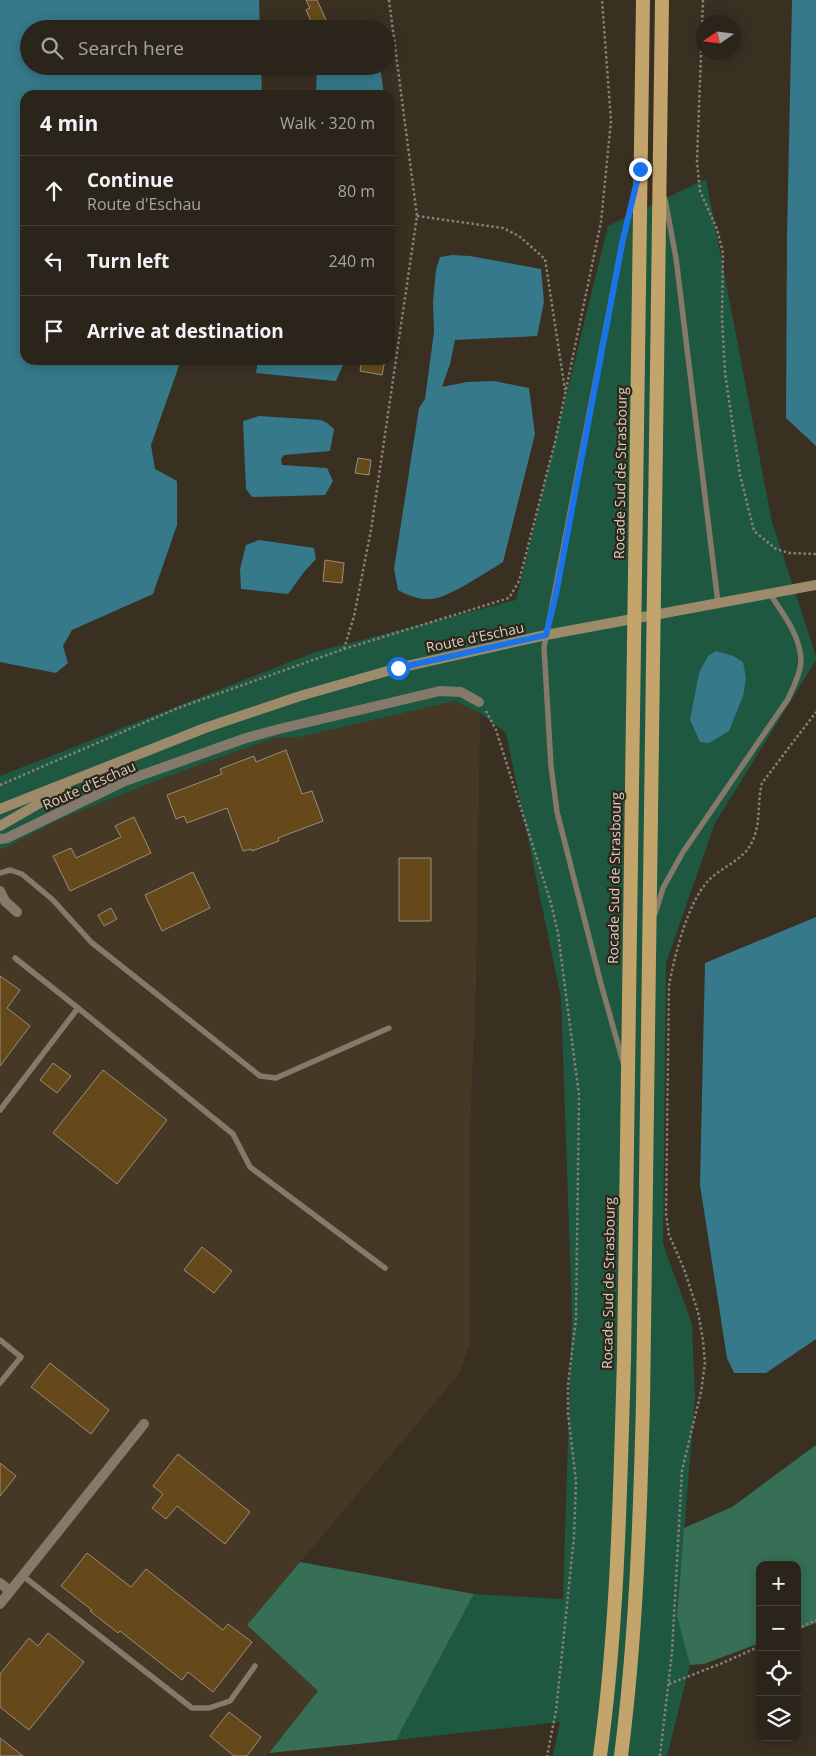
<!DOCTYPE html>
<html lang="en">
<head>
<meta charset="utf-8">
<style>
  :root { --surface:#2b241a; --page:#332c23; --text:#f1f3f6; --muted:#a6a4a2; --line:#474139 }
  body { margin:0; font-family:"Open Sans",sans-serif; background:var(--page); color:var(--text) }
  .controls { position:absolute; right:15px; bottom:15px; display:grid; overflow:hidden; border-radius:10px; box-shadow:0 2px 12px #0003 }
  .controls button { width:45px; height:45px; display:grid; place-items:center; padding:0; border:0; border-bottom:1px solid var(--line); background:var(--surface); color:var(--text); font:25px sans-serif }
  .compass { position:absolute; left:696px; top:15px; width:45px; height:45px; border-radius:50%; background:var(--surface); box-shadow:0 2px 12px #0003; rotate:257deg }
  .stop { position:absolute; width:15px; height:15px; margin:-11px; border:4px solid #1a73e8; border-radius:50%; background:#fff }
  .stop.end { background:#1a73e8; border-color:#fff; box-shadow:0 1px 5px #0008 }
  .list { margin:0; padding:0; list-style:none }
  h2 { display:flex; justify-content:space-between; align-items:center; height:65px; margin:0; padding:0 20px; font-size:21px }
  h2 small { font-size:16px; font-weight:400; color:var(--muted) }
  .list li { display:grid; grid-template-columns:32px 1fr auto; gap:15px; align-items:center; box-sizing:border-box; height:70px; padding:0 20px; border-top:1px solid var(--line) }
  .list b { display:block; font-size:19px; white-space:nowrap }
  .list p { margin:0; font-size:16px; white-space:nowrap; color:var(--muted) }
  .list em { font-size:16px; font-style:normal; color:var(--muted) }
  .icon { flex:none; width:28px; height:28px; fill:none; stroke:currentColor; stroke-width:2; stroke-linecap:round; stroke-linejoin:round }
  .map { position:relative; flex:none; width:816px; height:1756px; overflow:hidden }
  .search { position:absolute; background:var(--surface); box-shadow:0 2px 12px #0003; left:20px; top:20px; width:375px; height:55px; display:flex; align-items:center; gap:12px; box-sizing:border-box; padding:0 18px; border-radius:28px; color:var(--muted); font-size:19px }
  .panel { position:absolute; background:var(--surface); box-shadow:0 2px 12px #0003; left:20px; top:90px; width:375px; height:275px; border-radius:15px }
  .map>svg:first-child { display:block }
  .built { fill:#453825 }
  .green { fill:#1e5840 }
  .forest { fill:#366f56 }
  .water { fill:#36798a }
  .building { fill:#65491b; stroke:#998d7e }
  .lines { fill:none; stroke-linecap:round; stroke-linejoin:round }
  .path { stroke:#888075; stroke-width:2.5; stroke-dasharray:2.5 2.5; stroke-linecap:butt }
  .service { stroke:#84796a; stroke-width:5.5 }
  .minor { stroke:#84796a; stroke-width:10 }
  .secondary { stroke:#9c8a6b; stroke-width:10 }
  .trunk { stroke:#c3a56c; stroke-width:14 }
  .route { stroke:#1a73e8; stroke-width:6 }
  .labels { text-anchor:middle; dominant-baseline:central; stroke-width:4.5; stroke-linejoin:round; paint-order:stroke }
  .street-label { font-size:14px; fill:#d7d1c9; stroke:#2f2619 }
</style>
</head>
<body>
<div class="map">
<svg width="816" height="1756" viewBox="0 0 816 1756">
  <rect width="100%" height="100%" fill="#393022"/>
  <path class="built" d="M 455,701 L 480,713 L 476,985 L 470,1130 L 470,1344 L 459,1374 L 247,1625 L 319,1691 L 266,1756 L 0,1756 L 0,850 L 61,819 L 166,777 L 274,738 L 300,737 Z"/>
  <path class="green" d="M 706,179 L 772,522 L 816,656 L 816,660 L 715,823 L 666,963 L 663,1244 L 692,1324 L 695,1399 L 677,1616 L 760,1596 L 688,1658 L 690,1665 L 667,1756 L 553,1756 L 560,1722 L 396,1740 L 474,1594 L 563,1599 L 572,1315 L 561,998 L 506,733 L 480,713 L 455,701 L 300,737 L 274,738 L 166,777 L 61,819 L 1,850 L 0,846 L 0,776 L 315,652 L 516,600 L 608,226 Z"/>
  <path class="forest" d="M 816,1445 L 816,1623 L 797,1630 L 797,1565 L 760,1565 L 760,1643 L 704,1664 L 690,1665 L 677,1616 L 684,1528 L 732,1507 Z
    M 300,1562 L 474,1594 L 396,1740 L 269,1753 L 318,1691 L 247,1625 Z"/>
  <path class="water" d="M 0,0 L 259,0 L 260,29 L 29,29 L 29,66 L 261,66 L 262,95 L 25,95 L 25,360 L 181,360 L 151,445 L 155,469 L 177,481 L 177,525 L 153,594 L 72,630 L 63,646 L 68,663 L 56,673 L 0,662 Z
    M 792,0 L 816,0 L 816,446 L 786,418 L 787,237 Z
    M 317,66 L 380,66 L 384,95 L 316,95 Z
    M 452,255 L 470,256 L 541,269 L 544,302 L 537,336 L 455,340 L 450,364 L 442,387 L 467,382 L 494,381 L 529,388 L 535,434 L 503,562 C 488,571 448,598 432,599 C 420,600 409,596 398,590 L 394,569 L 419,408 L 425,399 L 434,332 L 433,302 L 436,270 L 440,257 Z
    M 258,360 L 345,360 L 336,381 L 256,373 Z
    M 259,416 L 321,420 L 327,423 L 334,429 L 330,451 L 284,455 L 281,459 L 282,465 L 327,468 L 333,481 L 325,495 L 252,497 L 246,489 L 243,421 Z
    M 259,540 L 314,548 L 316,559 L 304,572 L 288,594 L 241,589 L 240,569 L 246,545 Z
    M 716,651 L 733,656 L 743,662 L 746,678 L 743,696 L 729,731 L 709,743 L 700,742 L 690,720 L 699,673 L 708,656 Z
    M 816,917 L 816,1339 L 766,1373 L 734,1373 L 727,1358 L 700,1185 L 705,963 Z"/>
  <path class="building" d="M 306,0 L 317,0 L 327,22 L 314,28 L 306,10 L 310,8 Z
    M 362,360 L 385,360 L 382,375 L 360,371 Z
    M 358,458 L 371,460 L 369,475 L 355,473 Z
    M 325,560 L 344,563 L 342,583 L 323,581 Z
    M 286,750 L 302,794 L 312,791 L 323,821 L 278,838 L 279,841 L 252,851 L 251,849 L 243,851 L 227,808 L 187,823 L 184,816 L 176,819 L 167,795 L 222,774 L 220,769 L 254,756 L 256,762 Z
    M 134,817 L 151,853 L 70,891 L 53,856 L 71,848 L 76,858 L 121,837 L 115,826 Z
    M 399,858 L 431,858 L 431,921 L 399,921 Z
    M 193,872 L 210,908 L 162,931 L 145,895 Z
    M 111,908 L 117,919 L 104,926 L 98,915 Z
    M 0,976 L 20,990 L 7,1008 L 30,1026 L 0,1066 Z
    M 53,1063 L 71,1076 L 57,1093 L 40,1080 Z
    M 103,1070 L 167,1120 L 117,1184 L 53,1133 Z
    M 202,1247 L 232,1271 L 214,1293 L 184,1270 Z
    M 50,1363 L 109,1410 L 91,1434 L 31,1387 Z
    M 178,1454 L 250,1512 L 225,1544 L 177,1506 L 166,1519 L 152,1508 L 163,1494 L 153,1486 Z
    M 0,1463 L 16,1476 L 0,1496 Z
    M 87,1553 L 131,1587 L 146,1569 L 223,1630 L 228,1624 L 252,1642 L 213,1692 L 188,1672 L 182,1680 L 120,1631 L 118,1633 L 90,1611 L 92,1610 L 61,1586 Z
    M 48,1633 L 84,1662 L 29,1730 L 0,1707 L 0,1674 L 29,1638 L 38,1646 Z
    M 229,1712 L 261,1737 L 247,1756 L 234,1756 L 210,1736 Z
    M 0,1738 L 23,1756 L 0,1756 Z"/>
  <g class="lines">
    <path class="path" d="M 703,0 L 697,161 L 700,191 L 717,229 L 723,253 L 722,317 L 725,373 L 740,475 L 754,531 L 776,549 L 789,553 L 816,554
      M 417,216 L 503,228 L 519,236 L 545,259 L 565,390
      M 344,649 L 354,616 L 371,530 L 417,216 L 389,0
      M 486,711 L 496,730 L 551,903 L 558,933 L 579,1095 L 576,1319 L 568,1385 L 568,1413 L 576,1481 L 574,1537 L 556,1711 L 547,1756
      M 0,785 L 178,708 L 344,649 L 509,598 L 519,581 L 555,442 L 601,222 L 611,121 L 602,0
      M 797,1629 L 816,1620
      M 669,1684 L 725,1662 L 760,1646
      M 660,1756 L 672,1652 L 682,1470 L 701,1392 L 705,1363 L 703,1340 L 698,1312 L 684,1269 L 669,1235 L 666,1214 L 669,985 C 675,955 687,904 708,881 C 721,867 745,860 753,840 C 761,822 757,802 762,783 L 816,712"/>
    <path class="service" d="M 665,199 L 676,258 L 718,603
      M 0,873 L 10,870 L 22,874 L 53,900 L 91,942 L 260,1076 L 276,1078 L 389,1028
      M 655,914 L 663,888 L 683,852 L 788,699 C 793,688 800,675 801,662 C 801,636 783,614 770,594
      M 78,1008 L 233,1134 L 250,1167 L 385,1268
      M 623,1062 L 601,984 L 557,812 L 551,766 L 544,647 L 623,239 L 635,190
      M 0,1110 L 78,1008 L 15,958
      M 0,1340 L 21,1357 L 0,1383
      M 23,1576 L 192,1708 L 209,1708 L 230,1701 L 255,1666"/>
    <path class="minor" d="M 0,839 L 7,838 L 125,781 L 246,738 L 279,729 L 440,691 L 461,692 L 479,702
      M 0,891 L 5,901 L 17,912
      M 0,1583 L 10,1591
      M 0,1604 L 144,1424"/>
    <path class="secondary" d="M 0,809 L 205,728 L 300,696 L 398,668 L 546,635 L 816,585
      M 0,826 L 66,788"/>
    <path class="trunk" d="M 600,1756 C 618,1624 620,1492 624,1359 L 643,0
      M 621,1756 C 636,1638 640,1521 643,1402 L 662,0"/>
  </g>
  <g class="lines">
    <path class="route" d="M 398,668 L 546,635 L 556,594 L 623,239 L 640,169"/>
  </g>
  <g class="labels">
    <g class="street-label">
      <text transform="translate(620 473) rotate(-89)">Rocade Sud de Strasbourg</text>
      <text transform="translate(475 637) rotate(-12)">Route d'Eschau</text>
      <text transform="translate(89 785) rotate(-24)">Route d'Eschau</text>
      <text transform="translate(614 878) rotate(-89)">Rocade Sud de Strasbourg</text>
      <text transform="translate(608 1283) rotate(-89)">Rocade Sud de Strasbourg</text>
    </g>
  </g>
</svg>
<div class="controls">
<button>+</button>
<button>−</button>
<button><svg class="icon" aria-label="locate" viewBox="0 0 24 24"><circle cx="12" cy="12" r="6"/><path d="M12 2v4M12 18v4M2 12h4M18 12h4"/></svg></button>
<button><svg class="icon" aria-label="layers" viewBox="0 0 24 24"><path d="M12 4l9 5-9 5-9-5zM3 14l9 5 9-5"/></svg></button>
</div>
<svg class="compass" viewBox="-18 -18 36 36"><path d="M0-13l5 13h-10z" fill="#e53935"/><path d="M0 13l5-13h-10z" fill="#a6a4a2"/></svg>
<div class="stop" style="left:398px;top:668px"></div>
<div class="stop end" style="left:640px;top:169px"></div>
<div class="search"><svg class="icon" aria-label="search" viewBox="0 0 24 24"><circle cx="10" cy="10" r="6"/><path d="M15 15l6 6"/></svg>Search here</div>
<section class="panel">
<h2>4 min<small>Walk · 320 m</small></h2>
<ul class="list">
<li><svg class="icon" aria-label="ahead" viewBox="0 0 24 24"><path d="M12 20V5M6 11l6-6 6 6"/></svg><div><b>Continue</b><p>Route d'Eschau</p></div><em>80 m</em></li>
<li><svg class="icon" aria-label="left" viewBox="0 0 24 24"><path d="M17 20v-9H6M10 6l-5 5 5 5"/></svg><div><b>Turn left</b></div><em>240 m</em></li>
<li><svg class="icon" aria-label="arrive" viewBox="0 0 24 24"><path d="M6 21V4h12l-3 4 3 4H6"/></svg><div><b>Arrive at destination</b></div></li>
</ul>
</section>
</div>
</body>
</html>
